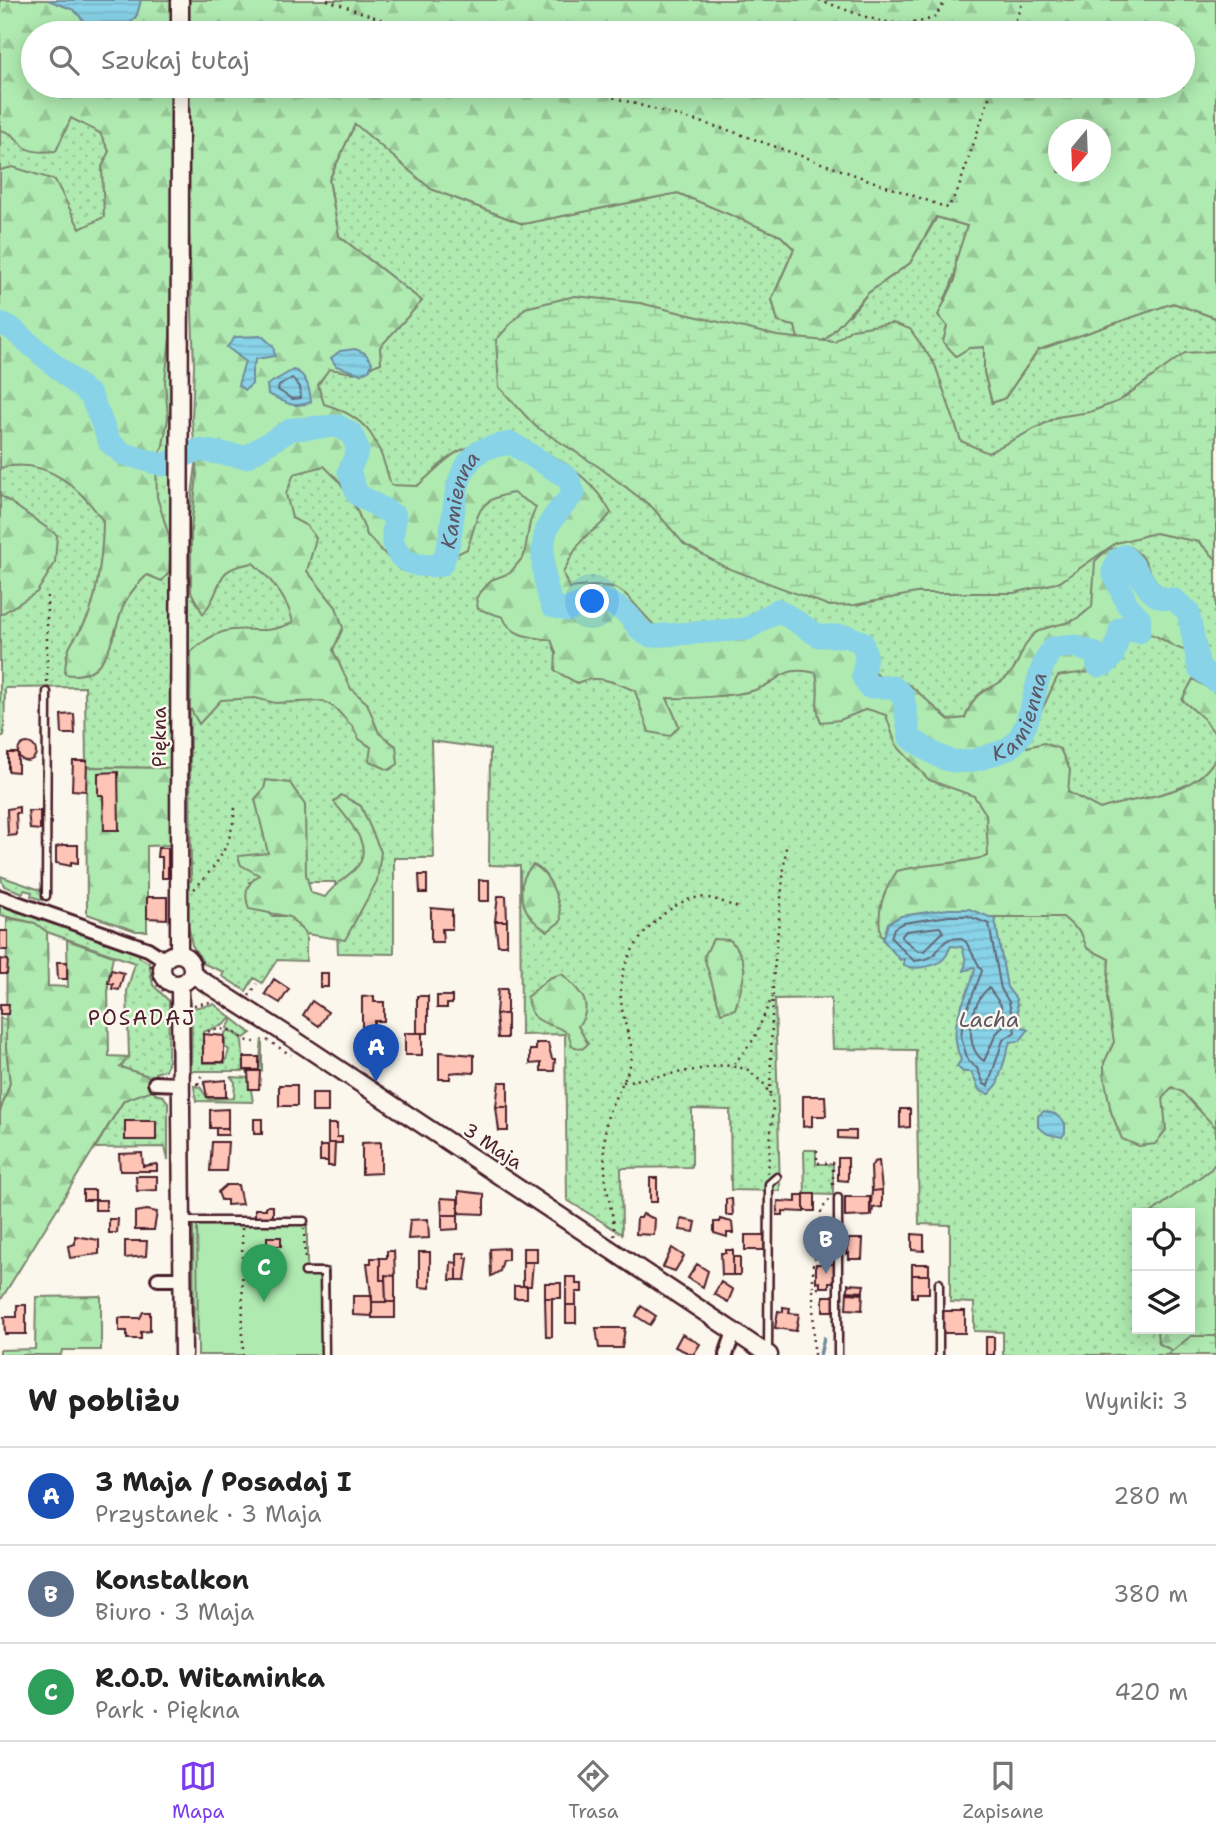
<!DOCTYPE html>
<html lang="pl">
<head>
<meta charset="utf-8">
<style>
  :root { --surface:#fff; --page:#f2f2f2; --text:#222; --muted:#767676; --line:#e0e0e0; --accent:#7c3aed }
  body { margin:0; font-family:"Shantell Sans",sans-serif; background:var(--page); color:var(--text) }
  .controls { position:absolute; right:21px; bottom:21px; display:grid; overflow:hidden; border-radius:0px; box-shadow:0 4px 18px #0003 }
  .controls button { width:63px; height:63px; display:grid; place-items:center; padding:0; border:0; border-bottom:2px solid var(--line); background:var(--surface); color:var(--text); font:35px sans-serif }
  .compass { position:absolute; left:1048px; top:119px; width:63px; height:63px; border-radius:50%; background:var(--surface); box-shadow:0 4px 18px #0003; rotate:199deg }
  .you { position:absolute; left:593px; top:602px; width:24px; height:24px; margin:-18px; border:5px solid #fff; border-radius:50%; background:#1a73e8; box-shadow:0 0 0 10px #1a73e833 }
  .badge { display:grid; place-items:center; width:46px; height:46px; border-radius:50%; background:var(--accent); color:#fff; font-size:23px; font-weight:700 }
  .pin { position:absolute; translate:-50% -58px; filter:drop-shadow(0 2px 4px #0008) }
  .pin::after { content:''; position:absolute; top:37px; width:24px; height:21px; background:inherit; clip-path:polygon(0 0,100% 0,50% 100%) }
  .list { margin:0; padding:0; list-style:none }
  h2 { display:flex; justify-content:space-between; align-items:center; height:91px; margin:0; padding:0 28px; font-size:30px }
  h2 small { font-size:23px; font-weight:400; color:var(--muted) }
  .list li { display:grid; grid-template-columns:46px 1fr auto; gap:21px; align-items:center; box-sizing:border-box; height:98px; padding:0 28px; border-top:2px solid var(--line) }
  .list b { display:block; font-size:26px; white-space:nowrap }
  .list p { margin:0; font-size:23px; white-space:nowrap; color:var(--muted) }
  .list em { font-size:23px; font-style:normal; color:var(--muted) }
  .icon { flex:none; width:38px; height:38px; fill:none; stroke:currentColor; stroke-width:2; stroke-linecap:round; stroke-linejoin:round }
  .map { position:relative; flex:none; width:1216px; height:1355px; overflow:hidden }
  .search { position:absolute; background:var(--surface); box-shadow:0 4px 18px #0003; left:21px; right:21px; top:21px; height:77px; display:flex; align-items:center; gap:18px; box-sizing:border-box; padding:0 24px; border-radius:38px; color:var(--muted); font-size:26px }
  .sheet { height:385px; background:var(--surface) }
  nav { display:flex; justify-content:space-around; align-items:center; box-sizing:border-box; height:98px; border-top:2px solid var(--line); background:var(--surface); font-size:19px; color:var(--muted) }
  nav a { display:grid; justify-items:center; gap:4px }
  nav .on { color:var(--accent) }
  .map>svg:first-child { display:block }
  .grass { fill:url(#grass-dots); stroke:#7c846e; stroke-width:2; fill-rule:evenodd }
  .forest { fill:url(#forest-firs); stroke:#7c846e; stroke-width:2; fill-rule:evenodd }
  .wetland { fill:url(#wetland-marsh); stroke:#7c846e; stroke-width:2 }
  .garden { fill:#afeab0; stroke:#7c846e; stroke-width:2 }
  .water { fill:url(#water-rules); stroke:#6f8b9c; stroke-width:2 }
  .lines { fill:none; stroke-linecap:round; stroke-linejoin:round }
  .shore { stroke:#636777; stroke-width:2 }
  .stream { stroke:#6f8b9c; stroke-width:3.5 }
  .river { stroke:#88d3e8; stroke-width:23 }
  .building { fill:#fec4b5; stroke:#4a1f2b; stroke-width:2 }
  .lane-casing { stroke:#4a1f2b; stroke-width:11 }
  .street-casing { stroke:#4a1f2b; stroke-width:18 }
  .secondary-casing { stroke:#4a1f2b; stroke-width:21 }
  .path { stroke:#4a1f2b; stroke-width:2.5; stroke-dasharray:2 5; stroke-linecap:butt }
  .lane { stroke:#fbf7ec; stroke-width:6 }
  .street { stroke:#fbf7ec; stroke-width:12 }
  .secondary { stroke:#fbf7ec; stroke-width:16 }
  .labels { text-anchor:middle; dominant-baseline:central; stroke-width:5; stroke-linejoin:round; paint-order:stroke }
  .street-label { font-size:19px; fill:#4a1f2b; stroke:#fbf7ec }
  .water-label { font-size:21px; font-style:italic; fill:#5d5564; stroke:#fbf7ec }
  .neighbourhood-label { font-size:21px; letter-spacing:2px; fill:#4a1f2b; stroke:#fbf7ec }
</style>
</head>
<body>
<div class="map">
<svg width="1216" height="1355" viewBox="0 0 1216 1355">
  <defs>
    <pattern id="grass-dots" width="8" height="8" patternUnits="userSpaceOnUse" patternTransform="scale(1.75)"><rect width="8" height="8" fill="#afeab0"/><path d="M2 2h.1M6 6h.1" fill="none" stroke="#98c898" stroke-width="1.8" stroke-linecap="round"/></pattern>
    <pattern id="forest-firs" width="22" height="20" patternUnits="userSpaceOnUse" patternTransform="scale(1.75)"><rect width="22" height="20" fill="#afeab0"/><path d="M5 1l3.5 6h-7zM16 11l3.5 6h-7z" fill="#98c898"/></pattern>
    <pattern id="wetland-marsh" width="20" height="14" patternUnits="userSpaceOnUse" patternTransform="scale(1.75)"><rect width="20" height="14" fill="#afeab0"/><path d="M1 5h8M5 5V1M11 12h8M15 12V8" fill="none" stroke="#98c898"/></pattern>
    <pattern id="water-rules" width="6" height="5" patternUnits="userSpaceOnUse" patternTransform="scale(1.75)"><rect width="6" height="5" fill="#88d3e8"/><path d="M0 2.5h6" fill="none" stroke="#77b5c7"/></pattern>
  </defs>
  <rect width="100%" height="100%" fill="#fbf7ec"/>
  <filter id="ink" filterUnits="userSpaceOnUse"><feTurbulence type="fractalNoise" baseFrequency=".0143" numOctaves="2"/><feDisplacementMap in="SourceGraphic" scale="14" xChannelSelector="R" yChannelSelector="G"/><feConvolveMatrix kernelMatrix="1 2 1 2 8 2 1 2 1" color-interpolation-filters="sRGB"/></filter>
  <g filter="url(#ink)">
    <path class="grass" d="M 0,46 L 33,86 L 77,86 L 172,199 L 171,768 L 86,767 L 85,687 L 5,688 L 4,736 L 0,736 Z
      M 355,123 L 431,189 L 523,224 L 678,193 L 781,236 L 794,249 L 772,299 L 778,322 L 795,326 L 850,315 L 868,293 L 910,263 L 937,217 L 967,226 C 959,251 957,277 944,300 L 969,348 L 984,347 L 984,372 L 992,403 L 1005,398 L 1038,350 L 1173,303 L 1216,318 L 1216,1355 L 1003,1355 L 1003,1332 L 974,1331 L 974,1303 L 950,1302 L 950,1225 L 919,1224 L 916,1050 L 833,1049 L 831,998 L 775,999 L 780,1191 L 731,1190 L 730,1110 L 692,1109 L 692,1167 L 621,1168 L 622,1234 L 567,1200 L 565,1034 L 521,1035 L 520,866 L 489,865 L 490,749 L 431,741 L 434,858 L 394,858 L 394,954 L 338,953 L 335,882 L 249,882 L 272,916 L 290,916 L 306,934 L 306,961 L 277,960 L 262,983 L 254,978 L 246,991 L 222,976 L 224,972 L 204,964 L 192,945 L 189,929 L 186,929 L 187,881 L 191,881 L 188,526 L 196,465 L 192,260 L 422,301 L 339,236 L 329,180 ZM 1137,1213 L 1190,1213 L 1190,1329 L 1137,1329 Z
      M 0,876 L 43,891 L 42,900 L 31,896 L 32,892 L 24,890 L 23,893 L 4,886 Z
      M 0,903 L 140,952 L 139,957 L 149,963 L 153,985 L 169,1001 L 168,1064 L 165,1070 L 155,1073 L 155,1078 L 119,1067 L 129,1057 L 127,991 L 135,963 L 47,932 L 34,923 L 0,915 Z
      M 214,1004 L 251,1033 L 244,1038 L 227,1028 L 232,1020 L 230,1019 L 223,1025 L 203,1032 L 203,1063 L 225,1063 L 229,1050 L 225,1047 L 225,1033 L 229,1030 L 242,1039 L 244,1070 L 259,1070 L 262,1039 L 262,1071 L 191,1071 L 192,1008 Z
      M 0,1018 L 9,1021 L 6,1047 L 10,1083 L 0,1112 Z
      M 231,1077 L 249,1078 L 253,1102 L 196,1101 L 194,1086 L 200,1087 L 208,1099 L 234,1098 L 235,1082 Z
      M 155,1089 L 155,1094 L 163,1096 L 168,1102 L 168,1160 L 165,1147 L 95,1148 L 124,1100 Z
      M 804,1150 L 816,1150 L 816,1164 L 833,1164 L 833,1195 L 805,1194 Z
      M 193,1225 L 198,1225 L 198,1336 L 194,1335 Z"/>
    <path class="forest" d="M 0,0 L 1216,0 L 1216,318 L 1173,303 L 1038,350 L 1005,398 L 992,403 L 984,372 L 984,347 L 969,348 L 956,356 L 943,342 L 947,326 L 938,315 L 955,280 L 956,260 L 967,226 L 936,217 L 910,263 L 868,293 L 827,338 L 815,345 L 798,339 L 795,326 L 778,322 L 772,299 L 794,249 L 781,236 L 678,193 L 523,224 L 431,189 L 355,124 L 329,180 L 339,236 L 422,301 L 380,347 L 381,363 L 354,373 L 329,369 L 318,385 L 324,404 C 371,418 378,441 391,485 L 417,486 C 430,476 444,459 459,451 C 515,424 585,463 611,513 C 602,526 595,528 585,537 C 575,547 569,561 563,573 L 569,588 C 627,582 617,587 654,625 L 681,628 L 756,618 L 785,620 L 850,638 L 860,646 L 866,664 L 885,682 L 910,685 L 949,720 L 965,718 C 978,681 993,695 1012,671 C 1021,660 1022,644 1034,634 C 1045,625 1062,626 1074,620 C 1081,617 1086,611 1092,607 L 1095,561 L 1108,549 L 1130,547 C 1153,563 1143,565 1156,581 C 1183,616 1201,596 1193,652 C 1161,648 1160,623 1123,638 C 1104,681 1100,668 1058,676 C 1045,700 1044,714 1022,736 L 1027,747 L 1044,743 L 1060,749 L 1070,770 L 1068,792 L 1100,809 C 1137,796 1196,797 1216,757 L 1216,1128 L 1182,1092 L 1172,1087 L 1163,1097 L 1166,1130 L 1155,1144 L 1139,1146 L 1122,1139 L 1111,1112 L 1104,1076 L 1104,1063 L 1114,1042 L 1107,998 L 1109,959 L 1087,948 L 1081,933 L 1063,917 L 991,917 L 898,946 L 881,936 C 876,910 883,892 897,871 C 927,863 958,865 988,856 L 986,814 L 974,796 L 929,780 L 896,745 L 886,715 L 867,709 L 840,720 L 821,722 C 813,705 821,691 816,673 C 780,665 782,681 755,690 C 737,696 687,699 667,698 L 679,726 L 670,736 L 649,732 L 635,691 C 616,682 596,674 577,683 L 555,671 L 556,653 L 551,640 C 531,637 511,637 503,617 L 478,609 L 476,598 L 491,580 L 510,573 L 524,556 L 530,522 L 536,507 L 513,493 C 473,500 480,516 467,549 L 426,570 L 400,570 L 367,535 L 356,508 L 339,481 L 324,466 L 294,474 L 286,494 L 292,518 L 307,526 L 316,538 L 307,571 L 336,607 L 343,628 L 333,650 L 351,689 L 367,703 L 379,733 L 396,746 L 398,764 L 389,770 L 369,761 L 371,747 L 359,739 L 353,727 L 335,708 L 323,701 L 275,703 L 255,698 L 221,700 L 199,724 L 190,708 L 191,652 C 234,611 253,643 293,622 C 288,600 271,579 253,563 C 209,570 228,583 203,614 L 191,592 L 191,530 L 197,475 L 192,420 L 194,365 L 188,204 L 173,199 L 171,328 L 165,381 L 168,418 L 163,445 L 156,464 L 157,497 L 169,536 L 170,556 L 169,572 L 162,581 L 147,575 C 138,584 128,594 123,607 C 112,635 108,683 65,674 C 66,638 77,642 89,614 C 98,591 103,546 103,521 C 79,486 45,457 0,468 L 0,170 L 13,167 L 55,180 L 80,229 L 104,217 L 102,167 L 109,151 L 100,133 L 71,118 L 56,151 C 11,156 27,135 0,130 ZM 33,33 L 1183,33 L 1183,86 L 33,86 ZM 1058,130 L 1100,130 L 1100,172 L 1058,172 Z
      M 0,495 L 57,535 L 55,563 L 37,592 L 0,615 Z
      M 1193,679 L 1216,693 L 1216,735 L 1203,718 L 1182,700 Z
      M 86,767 L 171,768 L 174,845 L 147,846 L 147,931 L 136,931 L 87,914 Z
      M 266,780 L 290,783 L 305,805 L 306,874 L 311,893 L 325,897 C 334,885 343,880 354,870 C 378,849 347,819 334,802 L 341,795 L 361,806 L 381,852 L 377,881 L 345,940 L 306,934 L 290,917 L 249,909 C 244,894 245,885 259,875 L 241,865 L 238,856 L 268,853 L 255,799 L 264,789 Z
      M 533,865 C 550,871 561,904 561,921 L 548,931 C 523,919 511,886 533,865 Z
      M 7,918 L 35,923 L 47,932 L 48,986 L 68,987 L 67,940 L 113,956 L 108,983 L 109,1056 L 129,1057 L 120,1067 L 155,1078 L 155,1089 L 124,1100 L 0,1301 L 0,1112 L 10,1083 L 6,1047 Z
      M 713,939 L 730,940 C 753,963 743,982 735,1009 L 721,1013 L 704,957 Z
      M 562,974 C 579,990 596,1004 578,1026 L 588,1044 L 582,1049 L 572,1046 L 568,1033 C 548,1020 531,1027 527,997 L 549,978 Z
      M 1216,1162 L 1216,1348 L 1181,1355 L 1158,1343 L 1157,1329 L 1190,1329 L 1190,1213 L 1151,1213 L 1211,1169 Z
      M 101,1296 L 101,1350 L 62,1350 L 61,1355 L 0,1355 L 0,1350 L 35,1349 L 36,1297 Z"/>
    <path class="wetland" d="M 575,296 L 640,303 L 777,336 L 835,342 L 852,329 L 893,323 L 910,329 L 935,365 L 961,441 L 988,453 L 1057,417 L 1090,412 L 1119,401 L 1185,353 L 1216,351 L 1216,559 L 1199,542 L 1155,533 L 1116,543 L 1060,582 L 1014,593 L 916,593 L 855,605 L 830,606 L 725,567 L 684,544 L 652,507 L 599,467 L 535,426 L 499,387 L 496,340 L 525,308 Z
      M 1191,1336 L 1216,1336 L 1216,1355 L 1167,1355 Z"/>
    <path class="garden" d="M 197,1217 L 307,1217 L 307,1267 L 329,1268 L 329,1355 L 198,1355 Z"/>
    <path class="water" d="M 48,0 L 141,0 L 137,15 L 124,31 L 94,32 L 74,10 Z
      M 262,336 L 273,346 L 275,356 L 256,359 L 252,370 L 252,384 L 245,390 L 238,385 L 245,361 L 227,347 L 235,337 Z
      M 355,349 L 365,353 L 372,362 L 370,369 L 361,374 L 336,366 L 331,358 L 340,351 Z
      M 293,370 C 307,373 310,390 311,402 C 292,410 285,401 268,394 L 267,385 Z
      M 948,909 L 969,909 L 995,919 L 1007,987 L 1016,999 L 1020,1025 L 1028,1030 L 1020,1041 L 1010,1042 L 997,1085 L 989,1094 L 980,1091 L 971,1072 L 963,1072 L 957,1066 L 961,1060 C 946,1024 965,1005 975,970 L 974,967 L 964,971 L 966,961 L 962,947 L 951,946 C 949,949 948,953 946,956 C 939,967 915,970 904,966 L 904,959 L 900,960 L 883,940 L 888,923 L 901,916 Z
      M 1044,1111 L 1055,1114 L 1065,1123 L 1065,1133 L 1062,1137 L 1048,1134 L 1038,1127 L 1038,1116 Z"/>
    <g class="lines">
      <path class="shore" d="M 292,378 L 300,387 L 301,398 L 292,399 L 278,390 L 279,386 Z
        M 949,916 L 968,916 L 989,924 L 1001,989 L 1009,1002 L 1015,1032 L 1003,1040 L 988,1086 L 984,1084 L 977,1068 L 968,1061 L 961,1037 L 963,1020 L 982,971 L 966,942 L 960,938 L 949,939 C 933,949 941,959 914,961 L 891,938 L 894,928 L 903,923 Z
        M 940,927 L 943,932 L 924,951 L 918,951 L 901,937 L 906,931 Z
        M 989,988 L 1001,1005 L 1004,1025 L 996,1034 L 984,1061 C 961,1046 972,1000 989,988 Z"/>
      <path class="stream" d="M 820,1355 L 824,1338"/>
      <path class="river" id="s1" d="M 0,323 L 11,328 L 91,396 L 110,443 L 124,454 L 163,465 L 198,450 L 246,457 L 292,429 L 338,426 L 352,434 L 358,450 L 349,471 L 357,494 L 395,516 C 395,524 391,538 394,545 C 401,566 423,567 441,565 C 460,530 445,477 479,452 C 487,446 503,445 511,443 L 568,478 L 574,493 C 565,504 552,516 547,529 C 539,551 544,584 552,606 L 568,610 C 587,598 608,597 626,613 C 637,622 636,631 651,636 L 747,629 L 778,610 L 819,636 L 846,636 L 862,642 L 866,655 L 863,677 L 869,687 L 893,687 L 903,695 L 910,738 C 937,756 950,769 985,757 C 992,754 1004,752 1010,747 C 1037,726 1031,675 1053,648 L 1075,646 L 1096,654 L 1098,666 L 1106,664 L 1113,656 L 1121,628 L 1139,632 L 1140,619 L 1127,604 L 1113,572 L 1118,559 L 1124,556 C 1144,571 1143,600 1173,599 L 1188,611 L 1199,668 L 1216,681"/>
    </g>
    <path class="building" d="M 74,714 L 75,734 L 62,734 L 61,715 Z
      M18 752a9 9 0 1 1 18 0a9 9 0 1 1-18 0Z
      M 8,753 L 18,753 L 18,772 L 8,771 Z
      M 73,761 L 87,761 L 86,791 L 72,790 Z
      M 118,772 L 119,830 L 104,830 L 103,795 L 98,795 L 98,773 Z
      M 19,807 L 19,813 L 16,813 L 17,835 L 8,836 L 7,809 Z
      M 28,811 L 40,811 L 40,830 L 30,829 Z
      M 63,845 L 78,845 L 78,863 L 71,862 L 71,866 L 56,863 L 56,847 Z
      M 158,848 L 168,848 L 168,878 L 162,878 L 162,857 L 157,857 Z
      M 419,875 L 427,875 L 427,893 L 420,893 Z
      M 479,880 L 489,880 L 489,901 L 479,901 Z
      M 498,896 L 506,896 L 507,921 L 495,921 Z
      M 147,897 L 167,897 L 167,919 L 147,918 Z
      M 431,908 L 452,910 L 452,929 L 442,929 L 443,942 L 431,942 Z
      M 495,921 L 507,921 L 507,945 L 498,945 Z
      M 0,931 L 8,931 L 8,950 L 0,950 Z
      M 0,959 L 8,960 L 7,974 L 0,974 Z
      M 57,962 L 67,962 L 67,979 L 58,979 Z
      M 111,970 L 124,973 L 119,990 L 112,989 L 113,984 L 108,983 Z
      M 320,973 L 328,973 L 328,987 L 320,987 Z
      M 274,979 L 289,989 L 280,1003 L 265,994 Z
      M 498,989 L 507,989 L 507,1014 L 496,1014 Z
      M 374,996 L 374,1002 L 384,1002 L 384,1021 L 374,1021 L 374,1027 L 362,1027 L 362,997 Z
      M 417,996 L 428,996 L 428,1033 L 417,1033 Z
      M 437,996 L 452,996 L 452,1004 L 447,1004 L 447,1008 L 437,1008 Z
      M 312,1001 L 328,1012 L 319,1026 L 303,1015 Z
      M 0,1004 L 9,1004 L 8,1014 L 0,1014 Z
      M 496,1014 L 507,1014 L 507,1038 L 498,1038 Z
      M 405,1033 L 422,1033 L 422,1055 L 405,1055 Z
      M 203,1034 L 224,1036 L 224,1062 L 203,1062 Z
      M 536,1043 L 548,1043 L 552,1059 L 555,1059 L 554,1071 L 541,1071 L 541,1063 L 530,1064 L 530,1050 L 536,1050 Z
      M 439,1052 L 474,1055 L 474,1073 L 459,1072 L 450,1073 L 450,1079 L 439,1079 Z
      M 244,1057 L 259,1057 L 259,1070 L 244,1070 Z
      M 248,1071 L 260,1071 L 259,1089 L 249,1089 Z
      M 226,1080 L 226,1097 L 207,1097 L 204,1082 Z
      M 499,1082 L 508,1082 L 508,1107 L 496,1107 Z
      M 279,1085 L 297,1085 L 297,1106 L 279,1106 Z
      M 312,1093 L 328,1093 L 328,1112 L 312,1112 Z
      M 803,1096 L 825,1096 L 826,1116 L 812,1116 L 812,1126 L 803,1127 Z
      M 496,1107 L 508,1107 L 508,1131 L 499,1131 Z
      M 228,1109 L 228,1128 L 210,1128 L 210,1110 Z
      M 900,1109 L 910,1109 L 910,1127 L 900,1128 Z
      M 254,1119 L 262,1119 L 262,1134 L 254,1134 Z
      M 125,1121 L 156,1121 L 156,1140 L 125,1140 Z
      M 328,1124 L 337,1124 L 337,1137 L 342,1137 L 342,1143 L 328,1143 Z
      M 216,1128 L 228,1128 L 228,1135 L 216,1135 Z
      M 838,1131 L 856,1131 L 856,1139 L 838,1138 Z
      M 212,1142 L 228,1142 L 226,1171 L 210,1171 Z
      M 381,1142 L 381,1173 L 362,1174 L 362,1143 Z
      M 328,1143 L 335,1143 L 334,1166 L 328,1166 Z
      M 320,1146 L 328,1146 L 328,1161 L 320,1161 Z
      M 142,1153 L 143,1166 L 157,1164 L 157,1171 L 120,1171 L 119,1154 Z
      M 838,1158 L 848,1158 L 848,1181 L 838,1180 Z
      M 879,1161 L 882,1190 L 872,1191 L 871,1167 L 874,1162 Z
      M 136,1176 L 157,1176 L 157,1190 L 137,1191 Z
      M 650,1178 L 657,1178 L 657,1202 L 650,1202 Z
      M 226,1185 L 238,1185 L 242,1204 L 227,1205 L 227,1200 L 221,1200 L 218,1192 Z
      M 83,1190 L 95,1190 L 95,1200 L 83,1200 Z
      M 882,1190 L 882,1207 L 873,1208 L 872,1215 L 870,1215 L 872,1191 Z
      M 459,1191 L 484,1194 L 484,1214 L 459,1213 Z
      M 804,1194 L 815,1194 L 815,1211 L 804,1211 Z
      M 796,1195 L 804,1195 L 804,1212 L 783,1211 L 783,1215 L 777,1215 L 778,1201 L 796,1202 Z
      M 845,1197 L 870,1197 L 870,1216 L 845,1217 Z
      M 441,1198 L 458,1199 L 458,1215 L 442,1215 Z
      M 726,1199 L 732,1199 L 733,1215 L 726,1215 Z
      M 95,1200 L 106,1200 L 106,1210 L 95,1210 Z
      M 266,1206 L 273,1206 L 273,1217 L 255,1217 L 255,1209 L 266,1209 Z
      M 147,1210 L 157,1212 L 154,1230 L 135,1230 L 135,1212 Z
      M 643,1214 L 655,1219 L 654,1235 L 636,1234 L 637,1218 L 641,1218 Z
      M 442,1215 L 458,1215 L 458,1229 L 442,1230 Z
      M 109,1219 L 118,1219 L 117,1233 L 109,1233 Z
      M 428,1219 L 429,1238 L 408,1239 L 410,1220 Z
      M 681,1219 L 696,1222 L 694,1232 L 680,1230 Z
      M 720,1219 L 732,1222 L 733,1233 L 727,1233 L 727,1237 L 714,1233 L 714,1222 L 720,1222 Z
      M 912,1234 L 924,1235 L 924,1251 L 912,1250 Z
      M 745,1235 L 764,1235 L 764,1250 L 745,1250 Z
      M 75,1236 L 99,1240 L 99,1254 L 70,1258 L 68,1246 L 75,1244 Z
      M 267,1237 L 281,1237 L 281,1246 L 267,1246 Z
      M 849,1239 L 863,1239 L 862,1259 L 849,1259 L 849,1253 L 846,1254 Z
      M 125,1241 L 147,1241 L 146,1256 L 125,1258 Z
      M 508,1248 L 508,1260 L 503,1260 L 500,1271 L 491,1276 L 490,1249 Z
      M 523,1248 L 537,1248 L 537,1262 L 523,1262 Z
      M 672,1248 L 684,1256 L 675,1271 L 663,1267 Z
      M 823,1249 L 834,1249 L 834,1264 L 823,1264 Z
      M 726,1250 L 733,1250 L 733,1275 L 722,1275 L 721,1253 L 726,1253 Z
      M 387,1251 L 394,1251 L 395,1276 L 385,1275 L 385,1280 L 380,1280 L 380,1258 L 387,1258 Z
      M 419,1252 L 430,1252 L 430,1288 L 419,1287 Z
      M 457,1253 L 465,1253 L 465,1258 L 468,1258 L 465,1280 L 457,1280 Z
      M 733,1257 L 740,1257 L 740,1275 L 733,1275 Z
      M 371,1258 L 380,1258 L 380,1280 L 385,1280 L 386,1302 L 372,1302 L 367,1263 L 371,1263 Z
      M 451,1262 L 457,1263 L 457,1280 L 450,1280 Z
      M 523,1262 L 533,1262 L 531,1286 L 523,1286 Z
      M 697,1264 L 708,1271 L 703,1287 L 688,1278 Z
      M 816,1264 L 834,1264 L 835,1282 L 829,1282 L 829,1287 L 820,1287 L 820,1282 L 816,1283 Z
      M 912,1264 L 929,1264 L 929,1275 L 912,1275 Z
      M 385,1275 L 395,1276 L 395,1302 L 386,1302 Z
      M 912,1275 L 929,1275 L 929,1293 L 917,1293 L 917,1297 L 912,1297 Z
      M 566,1277 L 576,1277 L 576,1284 L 582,1284 L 582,1292 L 576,1292 L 576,1305 L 566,1305 Z
      M 721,1282 L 733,1290 L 728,1302 L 714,1294 Z
      M 545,1283 L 561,1283 L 561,1298 L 545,1298 Z
      M 848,1284 L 864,1285 L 862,1294 L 848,1293 Z
      M 514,1286 L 527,1286 L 527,1298 L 514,1298 Z
      M 847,1291 L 863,1292 L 862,1310 L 846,1309 Z
      M 353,1296 L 372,1296 L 372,1316 L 353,1315 Z
      M 823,1296 L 834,1296 L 834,1311 L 823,1311 Z
      M 545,1298 L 552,1298 L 552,1337 L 546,1337 Z
      M 372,1302 L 395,1302 L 395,1318 L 372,1318 Z
      M 17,1305 L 26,1305 L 26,1334 L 5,1334 L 4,1317 L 17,1317 Z
      M 566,1305 L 576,1305 L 576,1323 L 566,1323 Z
      M 641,1306 L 656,1316 L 650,1325 L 636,1316 Z
      M 783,1307 L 790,1308 L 789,1313 L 799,1314 L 796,1331 L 775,1328 L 778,1311 L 783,1312 Z
      M 941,1311 L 965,1311 L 965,1333 L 941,1333 Z
      M 143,1312 L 150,1312 L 150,1331 L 141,1332 L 141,1339 L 127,1339 L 127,1331 L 119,1331 L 119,1318 L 140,1318 Z
      M 596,1328 L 625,1328 L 622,1348 L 599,1348 Z
      M 682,1334 L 700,1344 L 693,1355 L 675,1347 Z
      M 986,1337 L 994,1337 L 994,1355 L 986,1355 Z"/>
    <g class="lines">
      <defs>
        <path id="lane" d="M 46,896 L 47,692
          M 183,1221 L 304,1221
          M 305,1272 L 324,1272 L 325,1355
          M 768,1353 L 769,1184 L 777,1177
          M 838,1355 L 838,1198
          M 939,1355 L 939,1283"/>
        <path id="street" d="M 0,897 L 148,949 L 165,960
          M 155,1083 L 180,1084
          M 158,1279 L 182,1279
          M 726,1355 L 734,1332"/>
        <path id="secondary" d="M 180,0 L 180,33
          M162 969a15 15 0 1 1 30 0a15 15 0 1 1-30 0Z
          M 179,954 L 180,86
          M 192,974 L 289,1036 L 769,1355
          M 180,985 L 183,1355"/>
      </defs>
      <use href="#lane" class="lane-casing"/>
      <use href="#street" class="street-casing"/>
      <use href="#secondary" class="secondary-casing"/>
      <path class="path" d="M 327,0 L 419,33
        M 819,0 C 857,13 895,34 935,17 L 946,0
        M 1011,33 L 1023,0
        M 573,86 L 731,131 L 948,208 L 958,190 L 993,86
        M 47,596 L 47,685
        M 194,889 C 218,865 232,844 235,808
        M 193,950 L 204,965
        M 151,965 L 155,983 L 167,994
        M 249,996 L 257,984
        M 194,1005 L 211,1002
        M 267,1040 L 291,1055
        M 203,1049 L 203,1033 C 240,1021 233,1041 255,1042
        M 734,1064 L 754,1039 L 772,997
        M 623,1082 L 724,1065 L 747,1069 L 765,1085 L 773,1104 L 768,1173
        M 196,1084 L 204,1084
        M 198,1084 L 202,1074
        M 770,1094 L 773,981 L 786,847
        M 817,1150 L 817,1163 L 833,1163 L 833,1190
        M 242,1228 L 243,1355
        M 304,1228 L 305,1263
        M 614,1236 C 615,1223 611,1212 609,1199 C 604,1175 603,1149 606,1125 C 609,1101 626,1084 631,1061 C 634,1048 627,1032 624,1019 C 613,973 631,942 665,913 C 694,891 707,895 738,908
        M 821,1248 L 821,1210 L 830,1199
        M 813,1287 L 813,1262 L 821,1248 L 828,1248
        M 814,1355 L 813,1289 L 824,1287"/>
      <use href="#lane" class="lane"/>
      <use href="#street" class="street"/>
      <use href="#secondary" class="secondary"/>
    </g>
  </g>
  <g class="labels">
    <g class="street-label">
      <text transform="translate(159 737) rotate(-90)">Piękna</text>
      <text transform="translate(493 1146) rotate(34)">3 Maja</text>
    </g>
    <g class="water-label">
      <text stroke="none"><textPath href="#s1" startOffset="690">Kamienna</textPath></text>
      <text stroke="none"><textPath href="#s1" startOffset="1591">Kamienna</textPath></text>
      <text x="989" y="1020">Lacha</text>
    </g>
    <g class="neighbourhood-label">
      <text x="142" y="1018">POSADAJ</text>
    </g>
  </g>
</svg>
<div class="controls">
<button><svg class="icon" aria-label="locate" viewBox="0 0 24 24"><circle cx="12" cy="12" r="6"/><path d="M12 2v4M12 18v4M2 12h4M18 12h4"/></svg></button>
<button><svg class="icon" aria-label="layers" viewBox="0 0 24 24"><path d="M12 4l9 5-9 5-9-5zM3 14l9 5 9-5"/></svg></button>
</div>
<svg class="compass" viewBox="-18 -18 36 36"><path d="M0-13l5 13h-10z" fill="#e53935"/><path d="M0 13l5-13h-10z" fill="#767676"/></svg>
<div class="you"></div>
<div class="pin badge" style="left:376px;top:1082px;background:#1a4fb4">A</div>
<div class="pin badge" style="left:826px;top:1274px;background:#5c6f8a">B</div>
<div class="pin badge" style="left:264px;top:1302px;background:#2e9e5b">C</div>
<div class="search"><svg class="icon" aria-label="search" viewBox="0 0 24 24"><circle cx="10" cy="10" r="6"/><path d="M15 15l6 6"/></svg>Szukaj tutaj</div>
</div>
<section class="sheet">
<h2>W pobliżu<small>Wyniki: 3</small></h2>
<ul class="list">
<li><span class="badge" style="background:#1a4fb4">A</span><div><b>3 Maja / Posadaj I</b><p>Przystanek · 3 Maja</p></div><em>280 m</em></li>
<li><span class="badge" style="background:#5c6f8a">B</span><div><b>Konstalkon</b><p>Biuro · 3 Maja</p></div><em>380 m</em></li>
<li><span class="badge" style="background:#2e9e5b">C</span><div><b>R.O.D. Witaminka</b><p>Park · Piękna</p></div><em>420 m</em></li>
</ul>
</section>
<nav>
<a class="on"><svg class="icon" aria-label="map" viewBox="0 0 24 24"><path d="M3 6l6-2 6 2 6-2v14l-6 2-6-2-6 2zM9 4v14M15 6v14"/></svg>Mapa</a>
<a><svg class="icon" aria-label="directions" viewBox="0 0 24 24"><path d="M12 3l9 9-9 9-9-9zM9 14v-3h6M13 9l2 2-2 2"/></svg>Trasa</a>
<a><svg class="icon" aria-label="saved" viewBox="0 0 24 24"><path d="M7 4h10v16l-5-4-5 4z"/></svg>Zapisane</a>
</nav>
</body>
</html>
